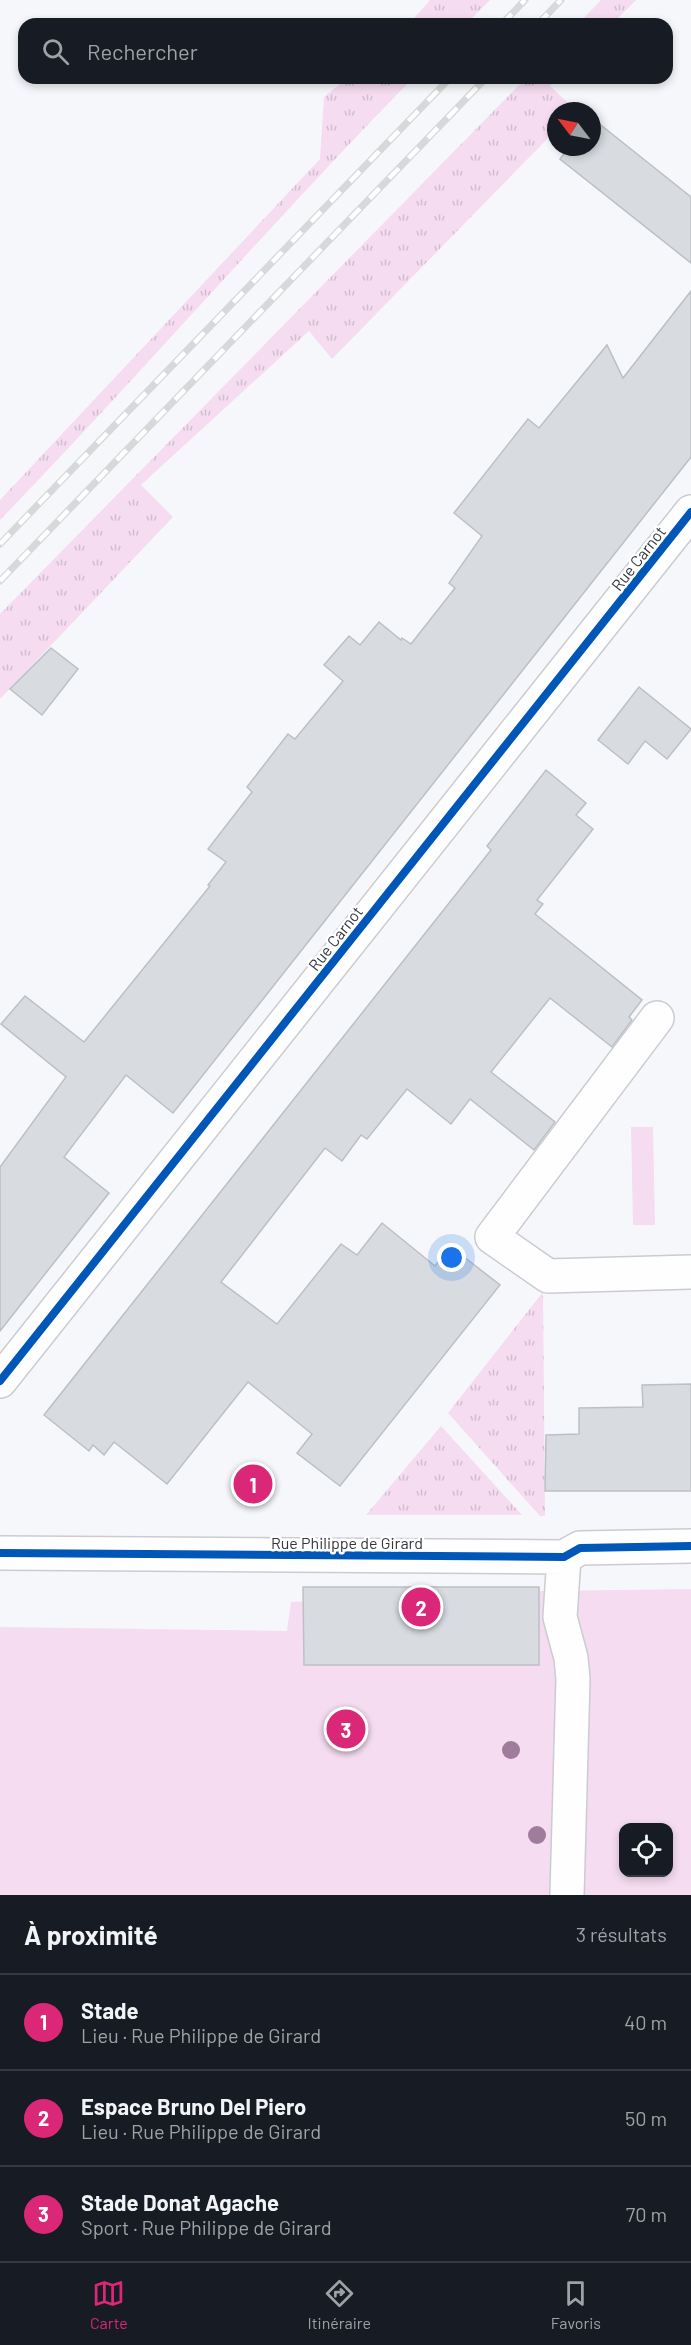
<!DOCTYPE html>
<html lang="fr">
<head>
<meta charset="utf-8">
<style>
  :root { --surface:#171b24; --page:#20242c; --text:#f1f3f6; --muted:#9ea1a6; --line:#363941; --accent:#db2777 }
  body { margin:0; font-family:Barlow,sans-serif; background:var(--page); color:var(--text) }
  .controls { position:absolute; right:18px; bottom:18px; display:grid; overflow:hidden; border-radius:12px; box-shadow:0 3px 9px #0003 }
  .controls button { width:54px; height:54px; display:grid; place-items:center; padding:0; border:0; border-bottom:2px solid var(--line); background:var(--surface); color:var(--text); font:30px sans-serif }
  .compass { position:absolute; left:547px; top:102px; width:54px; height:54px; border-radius:50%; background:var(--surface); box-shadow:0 3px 9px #0003; rotate:302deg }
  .you { position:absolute; left:452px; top:1258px; width:21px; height:21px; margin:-15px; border:4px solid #fff; border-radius:50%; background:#1a73e8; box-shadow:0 0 0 9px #1a73e833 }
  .badge { display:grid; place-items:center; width:39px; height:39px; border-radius:50%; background:var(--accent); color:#fff; font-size:20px; font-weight:700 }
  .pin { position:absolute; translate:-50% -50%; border:3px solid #fff; box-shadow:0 2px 6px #0006 }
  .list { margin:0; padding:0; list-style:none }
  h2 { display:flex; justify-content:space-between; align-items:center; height:78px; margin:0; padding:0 24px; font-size:26px }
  h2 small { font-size:20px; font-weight:400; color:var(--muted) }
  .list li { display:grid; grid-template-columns:39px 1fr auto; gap:18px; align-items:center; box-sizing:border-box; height:96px; padding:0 24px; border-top:2px solid var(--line) }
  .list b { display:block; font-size:22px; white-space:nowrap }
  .list p { margin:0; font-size:20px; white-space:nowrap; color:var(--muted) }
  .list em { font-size:20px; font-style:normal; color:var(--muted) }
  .icon { flex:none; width:33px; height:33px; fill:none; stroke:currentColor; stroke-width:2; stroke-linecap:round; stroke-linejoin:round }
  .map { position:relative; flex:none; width:691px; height:1895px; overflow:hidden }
  .search { position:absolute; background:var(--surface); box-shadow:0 3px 9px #0003; left:18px; right:18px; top:18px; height:66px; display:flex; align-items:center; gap:15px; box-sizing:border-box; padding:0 21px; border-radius:18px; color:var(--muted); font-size:22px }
  .sheet { height:366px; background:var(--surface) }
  nav { display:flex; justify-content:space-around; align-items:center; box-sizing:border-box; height:84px; border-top:2px solid var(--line); background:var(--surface); font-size:16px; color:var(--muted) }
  nav a { display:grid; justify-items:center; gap:3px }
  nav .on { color:var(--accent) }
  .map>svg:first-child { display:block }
  .grass { fill:url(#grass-tufts) }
  .pitch { fill:#f5dcf1; fill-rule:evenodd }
  .building { fill:#d8dce0; stroke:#bcc0c4; stroke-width:1.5 }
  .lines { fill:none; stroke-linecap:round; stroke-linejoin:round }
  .minor-casing { stroke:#caccd1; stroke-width:36 }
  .minor { stroke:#fefefe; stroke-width:33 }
  .rail-casing { stroke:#d7d8d9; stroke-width:7 }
  .rail { stroke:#fff; stroke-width:4.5; stroke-dasharray:14; stroke-linecap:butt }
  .cycleway-casing { stroke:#fff; stroke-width:11 }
  .cycleway { stroke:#0057b8; stroke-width:8 }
  .tree { fill:#a07c9c }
  .labels { text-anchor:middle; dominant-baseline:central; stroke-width:5; stroke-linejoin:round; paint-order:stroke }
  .street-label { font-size:16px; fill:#34363e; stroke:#fff }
</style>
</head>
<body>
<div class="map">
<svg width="691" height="1895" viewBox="0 0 691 1895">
  <defs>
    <pattern id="grass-tufts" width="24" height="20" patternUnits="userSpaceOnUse" patternTransform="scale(1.5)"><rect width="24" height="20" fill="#f5dcf1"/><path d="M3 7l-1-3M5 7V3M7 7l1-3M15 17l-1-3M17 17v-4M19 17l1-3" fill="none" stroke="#d3bdd0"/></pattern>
  </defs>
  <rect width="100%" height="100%" fill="#f6f7fb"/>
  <path class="grass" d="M 430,0 L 490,0 L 466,24 L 409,24 Z
    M 601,0 L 636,0 L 612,24 L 578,24 Z
    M 347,78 L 413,78 C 272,222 140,375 0,520 L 0,500 L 320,159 L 324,97 Z
    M 526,78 L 557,78 L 550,86 L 576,110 L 556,111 L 556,130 L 332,359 L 309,331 L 141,485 L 173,517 L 0,699 L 0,614 Z
    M 543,1292 L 545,1516 L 540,1516 L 448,1413 Z
    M 441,1426 L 522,1515 L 366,1515 Z"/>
  <path class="pitch" d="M 631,1127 L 653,1127 L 655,1225 L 633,1225 Z
    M 691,1589 L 691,1895 L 0,1895 L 0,1627 L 287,1631 L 291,1602 L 543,1591 ZM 624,1828 L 668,1828 L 668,1872 L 624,1872 Z"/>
  <path class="building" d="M 592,118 L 691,197 L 691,263 L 560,159 L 569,147 L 592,147 Z
    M 691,291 L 691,457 L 173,1113 L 126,1075 L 64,1157 L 109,1193 L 0,1331 L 0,1167 L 66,1077 L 1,1024 L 25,996 L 84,1042 L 210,886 L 208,885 L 226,862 L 208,849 L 252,792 L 247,787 L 288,734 L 295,739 L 343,681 L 324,665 L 349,636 L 360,645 L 379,622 L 401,640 L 402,638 L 411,644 L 455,588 L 449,583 L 482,536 L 454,513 L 528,419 L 539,428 L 607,345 L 623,378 Z
    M 51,648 L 78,669 L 42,715 L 10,689 Z
    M 639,687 L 691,729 L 667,759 L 645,741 L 628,764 L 598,740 Z
    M 546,770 L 586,803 L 576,815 L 593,829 L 537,900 L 543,904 L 535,914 L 642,1000 L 629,1017 L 632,1020 L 612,1047 L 550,998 L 491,1072 L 555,1122 L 534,1150 L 470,1099 L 451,1124 L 407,1089 L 367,1139 L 361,1135 L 342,1161 L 325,1148 L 221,1282 L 277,1324 L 341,1244 L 357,1255 L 382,1223 L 435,1266 L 450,1246 L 500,1285 L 340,1486 L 297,1453 L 312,1434 L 248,1382 L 167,1484 L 114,1442 L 104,1455 L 93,1445 L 89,1451 L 44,1415 L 491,850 L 487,846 Z
    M 691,1384 L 691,1491 L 545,1491 L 546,1435 L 579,1434 L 579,1408 L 643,1407 L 642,1385 Z
    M 303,1587 L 539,1587 L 539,1665 L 304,1665 Z"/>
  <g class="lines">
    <defs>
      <path id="minor" d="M 657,1018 L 492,1237 L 548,1276 L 691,1272
        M 0,1381 L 691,512
        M 0,1553 L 564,1557 L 580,1548 L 691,1546
        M 564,1557 L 560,1617 L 571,1658 L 573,1679 L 567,1895"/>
    </defs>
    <use href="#minor" class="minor-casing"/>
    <use href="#minor" class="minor"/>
    <defs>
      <path id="rail" d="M 502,24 L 525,0
        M 538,24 L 561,0
        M 0,544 L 450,78
        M 0,581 L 486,78"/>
    </defs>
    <use href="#rail" class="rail-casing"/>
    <use href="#rail" class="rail"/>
    <defs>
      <path id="cycleway" d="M 0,1381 L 691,512
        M 0,1553 L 564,1557 L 580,1548 L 691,1546"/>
    </defs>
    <use href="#cycleway" class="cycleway-casing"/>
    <use href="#cycleway" class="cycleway"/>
  </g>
  <g class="tree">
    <circle cx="511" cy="1750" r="9"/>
    <circle cx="537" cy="1835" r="9"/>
  </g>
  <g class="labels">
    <g class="street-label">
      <text transform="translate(638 558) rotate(-52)">Rue Carnot</text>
      <text transform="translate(335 938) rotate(-52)">Rue Carnot</text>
      <text x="347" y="1542">Rue Philippe de Girard</text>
    </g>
  </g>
</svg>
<div class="controls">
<button><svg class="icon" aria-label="locate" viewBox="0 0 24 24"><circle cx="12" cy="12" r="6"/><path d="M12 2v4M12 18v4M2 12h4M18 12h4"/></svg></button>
</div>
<svg class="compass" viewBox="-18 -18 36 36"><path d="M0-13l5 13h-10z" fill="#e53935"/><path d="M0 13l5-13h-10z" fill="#9ea1a6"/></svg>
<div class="you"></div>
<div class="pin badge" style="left:253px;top:1484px">1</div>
<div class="pin badge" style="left:421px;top:1607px">2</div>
<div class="pin badge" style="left:346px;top:1729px">3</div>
<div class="search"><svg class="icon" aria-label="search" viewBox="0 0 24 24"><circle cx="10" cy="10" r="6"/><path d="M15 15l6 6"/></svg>Rechercher</div>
</div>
<section class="sheet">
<h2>À proximité<small>3 résultats</small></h2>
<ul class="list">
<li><span class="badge">1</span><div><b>Stade</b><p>Lieu · Rue Philippe de Girard</p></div><em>40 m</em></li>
<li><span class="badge">2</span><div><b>Espace Bruno Del Piero</b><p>Lieu · Rue Philippe de Girard</p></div><em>50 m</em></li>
<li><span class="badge">3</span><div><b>Stade Donat Agache</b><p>Sport · Rue Philippe de Girard</p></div><em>70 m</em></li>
</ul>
</section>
<nav>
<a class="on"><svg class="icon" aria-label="map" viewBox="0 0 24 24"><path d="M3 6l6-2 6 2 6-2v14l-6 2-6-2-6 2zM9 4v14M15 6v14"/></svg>Carte</a>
<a><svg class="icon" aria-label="directions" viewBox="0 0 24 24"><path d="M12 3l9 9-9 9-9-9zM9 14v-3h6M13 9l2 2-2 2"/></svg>Itinéraire</a>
<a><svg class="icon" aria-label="saved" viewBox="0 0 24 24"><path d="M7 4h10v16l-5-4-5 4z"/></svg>Favoris</a>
</nav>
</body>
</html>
